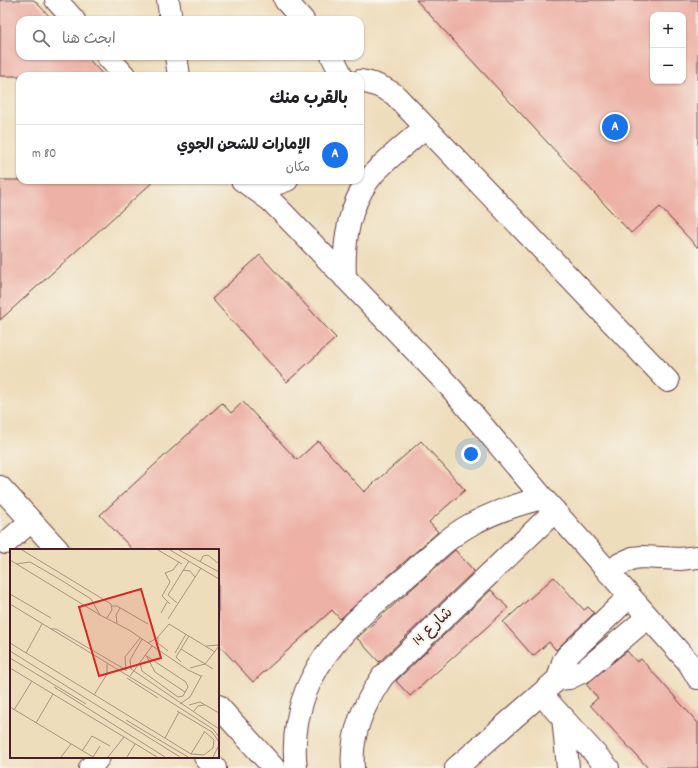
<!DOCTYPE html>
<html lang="ar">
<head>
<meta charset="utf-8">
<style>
  :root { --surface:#fff; --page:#f2f2f2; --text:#202124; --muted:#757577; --line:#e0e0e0; --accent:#1a73e8 }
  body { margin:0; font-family:Dekko,"Playpen Sans Arabic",sans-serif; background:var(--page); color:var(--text); direction:rtl }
  .controls { position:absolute; right:12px; top:12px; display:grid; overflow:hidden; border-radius:8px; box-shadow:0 1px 3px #0004 }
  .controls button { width:36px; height:36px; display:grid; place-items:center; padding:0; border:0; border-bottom:1px solid var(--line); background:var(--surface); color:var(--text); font:20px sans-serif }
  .you { position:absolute; left:471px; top:454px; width:14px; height:14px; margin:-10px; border:3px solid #fff; border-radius:50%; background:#1a73e8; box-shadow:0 0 0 6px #1a73e833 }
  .badge { display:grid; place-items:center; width:26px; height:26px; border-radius:50%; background:var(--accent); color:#fff; font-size:13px; font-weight:700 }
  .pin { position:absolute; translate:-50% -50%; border:2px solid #fff; box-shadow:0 1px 4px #0006 }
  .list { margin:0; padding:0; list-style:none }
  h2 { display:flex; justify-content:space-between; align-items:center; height:52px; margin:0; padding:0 16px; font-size:17px }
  h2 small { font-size:13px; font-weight:400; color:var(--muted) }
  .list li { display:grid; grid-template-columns:26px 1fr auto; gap:12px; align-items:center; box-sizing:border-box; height:60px; padding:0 16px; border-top:1px solid var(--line) }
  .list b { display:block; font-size:15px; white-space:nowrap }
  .list p { margin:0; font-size:13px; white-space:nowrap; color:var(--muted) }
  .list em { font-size:13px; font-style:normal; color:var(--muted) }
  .icon { flex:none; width:22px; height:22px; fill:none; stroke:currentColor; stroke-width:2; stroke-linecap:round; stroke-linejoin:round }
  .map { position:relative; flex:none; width:698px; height:768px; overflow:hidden; direction:ltr }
  .search { position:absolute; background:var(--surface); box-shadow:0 1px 3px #0004; left:16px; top:16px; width:348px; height:44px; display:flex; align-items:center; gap:10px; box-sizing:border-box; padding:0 14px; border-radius:12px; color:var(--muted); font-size:15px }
  .panel { position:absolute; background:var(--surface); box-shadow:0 1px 3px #0004; left:16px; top:72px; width:348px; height:112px; border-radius:12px; direction:rtl }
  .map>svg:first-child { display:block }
  .building { fill:#edb1a6; fill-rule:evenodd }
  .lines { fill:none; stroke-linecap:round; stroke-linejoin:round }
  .minor-casing { stroke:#633c41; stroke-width:24 }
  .minor { stroke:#fff; stroke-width:22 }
  .labels { text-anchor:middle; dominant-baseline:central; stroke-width:4; stroke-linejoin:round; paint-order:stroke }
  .street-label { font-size:16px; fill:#4a1f2b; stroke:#f7f3e8 }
  .inset-road { fill:none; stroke:#ac9181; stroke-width:1 }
  .view { fill:#d62828; fill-opacity:0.15; stroke:#d62828; stroke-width:2 }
  .inset-edge { fill:none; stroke:#4a1f2b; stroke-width:2 }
</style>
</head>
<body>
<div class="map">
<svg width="698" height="768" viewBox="0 0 698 768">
  <rect width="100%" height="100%" fill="#f7f3e8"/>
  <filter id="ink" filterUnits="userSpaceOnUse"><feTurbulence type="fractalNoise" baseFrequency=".025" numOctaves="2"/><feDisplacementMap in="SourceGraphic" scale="8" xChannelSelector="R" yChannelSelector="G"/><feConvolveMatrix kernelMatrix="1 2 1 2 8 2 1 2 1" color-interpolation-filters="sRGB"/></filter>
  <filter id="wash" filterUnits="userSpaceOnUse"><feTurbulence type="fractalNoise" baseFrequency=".012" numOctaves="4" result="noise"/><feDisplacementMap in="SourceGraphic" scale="16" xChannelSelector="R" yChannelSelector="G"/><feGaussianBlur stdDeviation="0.9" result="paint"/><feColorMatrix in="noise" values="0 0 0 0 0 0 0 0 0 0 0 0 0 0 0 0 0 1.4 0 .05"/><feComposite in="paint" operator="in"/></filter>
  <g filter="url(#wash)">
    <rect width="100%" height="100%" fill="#edb"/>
    <g id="blocks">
      <path class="building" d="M 0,0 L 34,0 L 53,20 L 20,20 L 20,56 L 86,56 L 104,76 L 0,76 Z
        M 416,0 L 698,0 L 698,248 L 660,207 L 631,233 ZM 653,15 L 683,15 L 683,81 L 653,81 Z
        M 0,180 L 155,180 L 0,320 Z
        M 260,255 L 336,338 L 287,382 L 212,299 Z
        M 243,402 L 297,460 L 318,441 L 364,492 L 421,441 L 465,490 L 429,522 L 438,532 L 340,619 L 332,610 L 253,682 L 218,644 L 218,550 L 133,550 L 100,515 L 222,403 L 231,413 Z
        M 455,550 L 474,571 L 379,662 L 357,638 Z
        M 554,577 L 584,610 L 588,607 L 594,613 L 556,650 L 549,642 L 533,656 L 503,622 Z
        M 491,590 L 508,608 L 410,696 L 396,681 Z
        M 627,651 L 637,662 L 641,659 L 698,723 L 698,768 L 648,768 L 590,705 L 598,698 L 586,684 Z"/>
    </g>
  </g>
  <g filter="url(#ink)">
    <use href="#blocks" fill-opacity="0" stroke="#633c41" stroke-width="1"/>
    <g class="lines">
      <defs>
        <path id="minor" d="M 56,0 L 74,20
          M 168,0 L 171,20
          M 285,0 L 303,20
          M 107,56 L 125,76
          M 176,56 L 179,76
          M 332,56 L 342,76
          M 360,81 C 374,83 383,87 394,94 L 668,381
          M 242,180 L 270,200 L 282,212 L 451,388 L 543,498 L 689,663 L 698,678
          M 258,190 L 287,180
          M 345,278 C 343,241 349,201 375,172 C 390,156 409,142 425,127
          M 0,487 L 58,550
          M 6,543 L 31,521
          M 609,573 L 620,564 L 633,558 L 642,557 L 680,559 L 698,557
          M 558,679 L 563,662 L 568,655 L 630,596
          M 541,694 L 608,768
          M 218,706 L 274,768
          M 563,717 L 568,768
          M 205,757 L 215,768
          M 90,768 L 99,757
          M 296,768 C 292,739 298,706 311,680 C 332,635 375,604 411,573 C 430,556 448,537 470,525 C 494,512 517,504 543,498
          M 353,768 C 350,734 364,704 383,676 L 555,511
          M 456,768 L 558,679 L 569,678 L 584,671 L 648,617"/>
      </defs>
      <use href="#minor" class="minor-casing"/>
      <use href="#minor" class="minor"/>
    </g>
  </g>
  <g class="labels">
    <g class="street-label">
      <text transform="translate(433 627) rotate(-43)">شارع 14</text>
    </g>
  </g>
  <g transform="translate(10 549)">
    <rect width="209" height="209" fill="#edb"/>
    <path class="inset-road" d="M 12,1 L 101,55 L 102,61 L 97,69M 148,1 L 172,15M 160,1 L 209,30M 169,1 L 209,23M 0,11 L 90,66 L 119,81 L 178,121 L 191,127M 190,13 L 193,7 L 198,6 L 209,15M 6,15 L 20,13 L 51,31 L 81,50 L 90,66M 173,21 L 180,22 L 185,28M 0,45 L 41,69M 167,54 L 158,46 L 179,12M 0,55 L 148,145 L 203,180 L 209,188M 160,55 L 152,47 L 160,33 L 155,24 L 163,21 L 169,13M 102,57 L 107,57 L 138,75M 151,64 L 157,53M 158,70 L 191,19M 107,74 L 106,66 L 110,59M 41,80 L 46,80 L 116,121M 148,88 L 148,94 L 158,102M 132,90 L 120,111 L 121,120 L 209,180M 0,94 L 181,205 L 194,206 L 203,199 L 204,191 L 195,183M 138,94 L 147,89 L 159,75 L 205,103M 196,97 L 209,96M 171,100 L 203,120M 0,102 L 170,208M 16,104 L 32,75M 165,104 L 176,85M 137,108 L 145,123 L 175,143M 0,109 L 76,155M 171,113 L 166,108 L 179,87M 130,114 L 132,122 L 168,148 L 173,147 L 178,138 L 176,133 L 135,106M 0,119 L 147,208M 180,119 L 195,115 L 209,97M 116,122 L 115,108 L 130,89M 120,127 L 142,97M 117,129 L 148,149M 44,138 L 155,208M 84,146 L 97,125 L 97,115M 170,155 L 180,148 L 192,126M 179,156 L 190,153 L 209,164M 0,158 L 83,208M 4,161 L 22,132M 167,162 L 202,183 L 209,193M 184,162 L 188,157 L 195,156M 116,171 L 178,208M 26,174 L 43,145M 155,189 L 169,163M 72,202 L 82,187 L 100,197M 181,205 L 195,182M 51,208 L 61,195M 83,208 L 90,197M 98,208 L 114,188M 117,208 L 125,195M 203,208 L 209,196"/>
    <path class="view" d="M 131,40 L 151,109 L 89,127 L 69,58 Z"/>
    <rect width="209" height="209" class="inset-edge"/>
  </g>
</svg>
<div class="controls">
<button>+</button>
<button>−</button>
</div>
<div class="you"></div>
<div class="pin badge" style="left:615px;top:127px">A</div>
<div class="search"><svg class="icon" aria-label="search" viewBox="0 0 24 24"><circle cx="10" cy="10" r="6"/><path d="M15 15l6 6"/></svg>ابحث هنا</div>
<section class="panel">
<h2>بالقرب منك<small></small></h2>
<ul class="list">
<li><span class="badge">A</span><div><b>الإمارات للشحن الجوي</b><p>مكان</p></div><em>80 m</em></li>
</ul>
</section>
</div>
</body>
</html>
